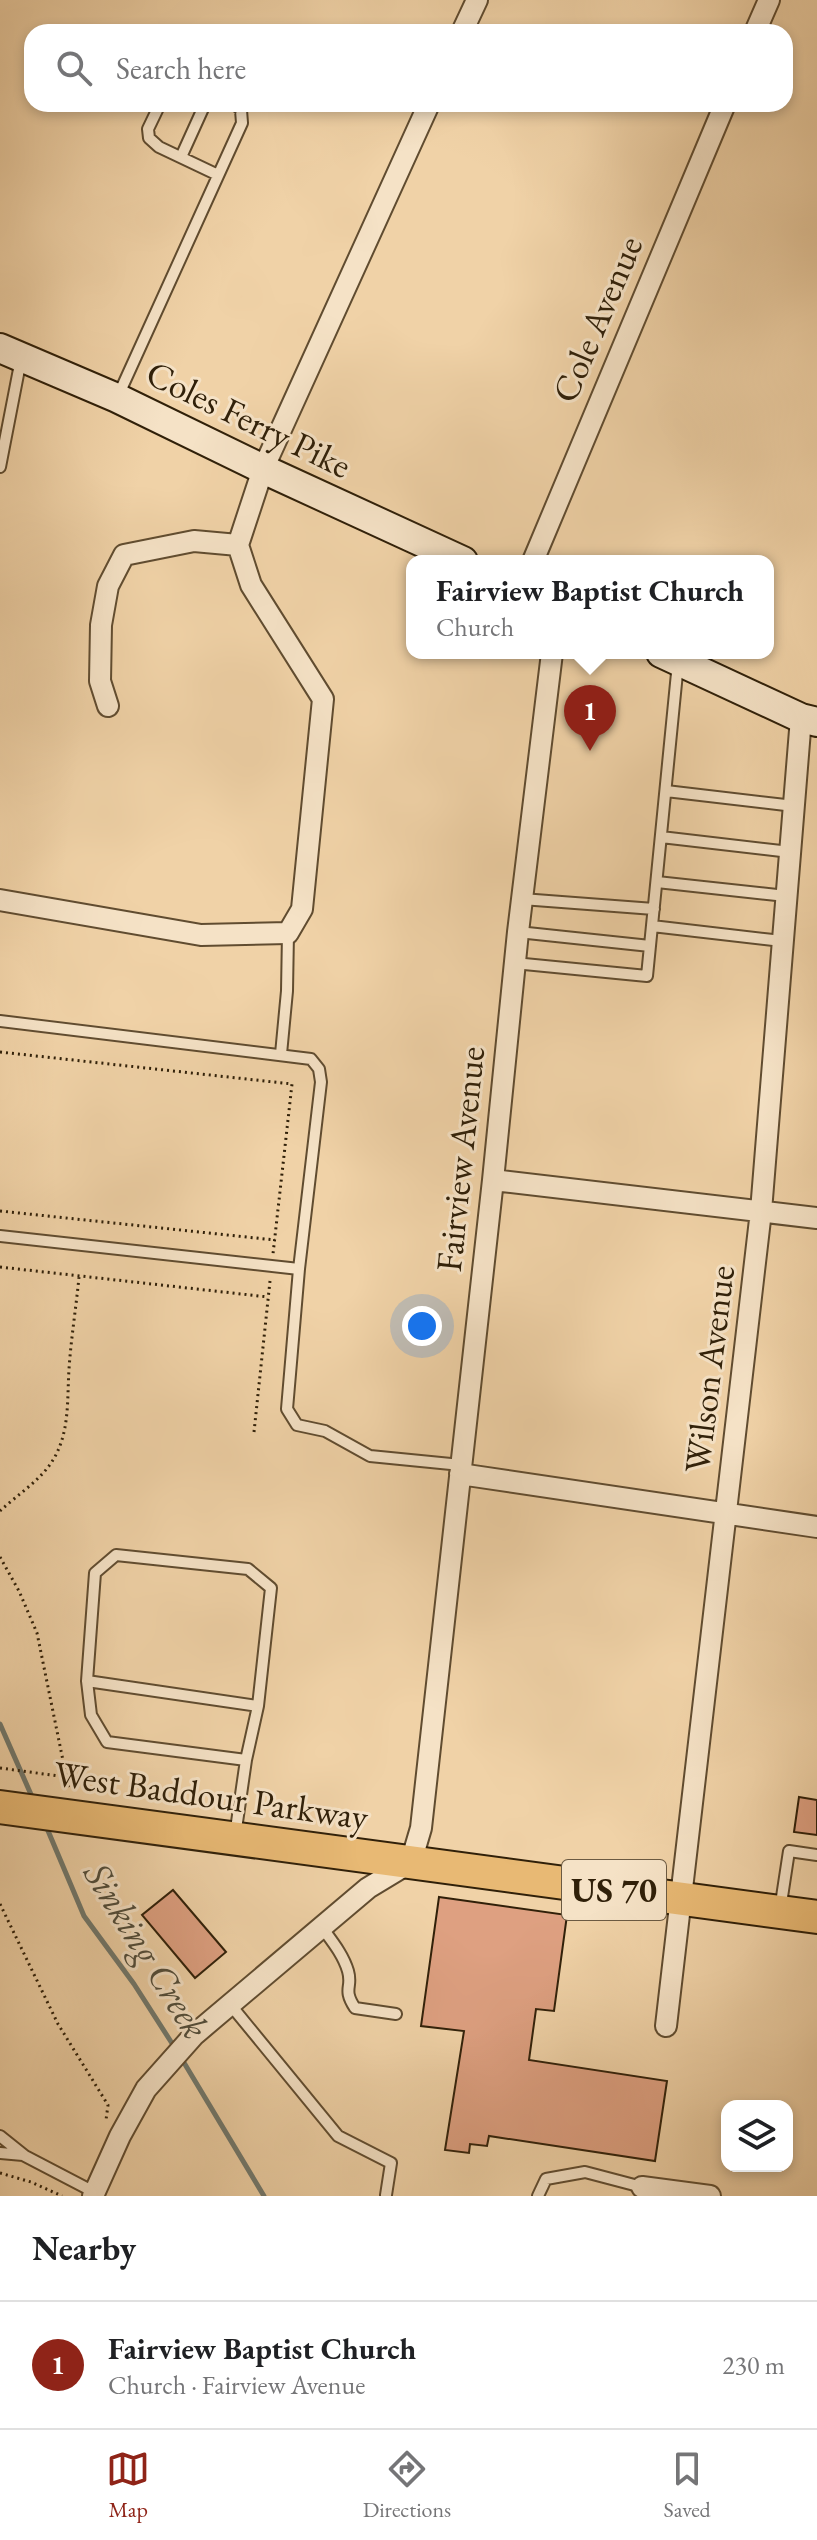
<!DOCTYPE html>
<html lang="en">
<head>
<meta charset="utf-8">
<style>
  :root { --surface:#fff; --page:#f2f2f2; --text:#202124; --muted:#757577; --line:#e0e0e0; --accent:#8f2418 }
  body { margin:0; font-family:"EB Garamond",serif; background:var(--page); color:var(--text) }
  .controls { position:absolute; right:24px; bottom:24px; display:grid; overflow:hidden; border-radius:16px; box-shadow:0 4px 12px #0003 }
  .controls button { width:72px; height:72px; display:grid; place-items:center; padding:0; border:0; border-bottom:2px solid var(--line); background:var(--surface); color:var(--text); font:40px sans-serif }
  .you { position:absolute; left:422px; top:1326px; width:28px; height:28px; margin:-20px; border:6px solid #fff; border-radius:50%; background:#1a73e8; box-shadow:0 0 0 12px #1a73e833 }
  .badge { display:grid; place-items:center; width:52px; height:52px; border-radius:50%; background:var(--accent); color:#fff; font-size:26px; font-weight:700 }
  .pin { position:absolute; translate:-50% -66px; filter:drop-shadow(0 2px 4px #0008) }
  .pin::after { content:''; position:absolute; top:42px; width:28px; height:24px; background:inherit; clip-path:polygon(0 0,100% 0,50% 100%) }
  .popup { position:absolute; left:406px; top:555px; width:368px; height:104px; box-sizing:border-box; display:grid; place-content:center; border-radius:16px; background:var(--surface); filter:drop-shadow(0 2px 6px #0005); font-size:26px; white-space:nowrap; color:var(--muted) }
  .popup b { font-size:30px; color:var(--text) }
  .popup::after { content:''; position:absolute; left:50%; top:100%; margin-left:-16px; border:16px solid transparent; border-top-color:var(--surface) }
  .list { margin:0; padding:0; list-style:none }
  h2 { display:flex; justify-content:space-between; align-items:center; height:104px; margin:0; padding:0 32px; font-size:34px }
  h2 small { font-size:26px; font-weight:400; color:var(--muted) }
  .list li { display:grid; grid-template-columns:52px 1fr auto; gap:24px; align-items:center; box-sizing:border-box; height:128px; padding:0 32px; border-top:2px solid var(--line) }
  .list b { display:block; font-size:30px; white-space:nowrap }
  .list p { margin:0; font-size:26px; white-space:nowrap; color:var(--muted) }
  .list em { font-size:26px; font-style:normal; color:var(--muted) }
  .icon { flex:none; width:44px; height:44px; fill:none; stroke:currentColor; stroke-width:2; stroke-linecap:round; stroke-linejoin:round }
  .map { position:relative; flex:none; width:817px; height:2196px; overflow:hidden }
  .search { position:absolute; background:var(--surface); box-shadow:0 4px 12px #0003; left:24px; right:24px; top:24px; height:88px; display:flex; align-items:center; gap:20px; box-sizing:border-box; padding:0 28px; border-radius:24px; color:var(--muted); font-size:30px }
  .sheet { height:232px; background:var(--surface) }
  nav { display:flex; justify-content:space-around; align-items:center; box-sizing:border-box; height:112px; border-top:2px solid var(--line); background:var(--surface); font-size:22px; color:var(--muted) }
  nav a { display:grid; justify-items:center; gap:4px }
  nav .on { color:var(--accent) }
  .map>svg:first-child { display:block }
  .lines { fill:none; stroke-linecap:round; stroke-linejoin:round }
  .stream { stroke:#71796e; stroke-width:5 }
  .building { fill:#dea081; stroke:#302009; stroke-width:2 }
  .lane-casing { stroke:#604c30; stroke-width:14 }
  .street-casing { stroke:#604c30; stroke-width:24 }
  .secondary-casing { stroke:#302009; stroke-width:32 }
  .primary-casing { stroke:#302009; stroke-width:36 }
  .path { stroke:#302009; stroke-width:3; stroke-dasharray:2 4; stroke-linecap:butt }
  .lane { stroke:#f5e2c6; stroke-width:10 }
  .street { stroke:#f5e2c6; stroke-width:20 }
  .secondary { stroke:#f5e2c6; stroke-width:28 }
  .primary { stroke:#e8b974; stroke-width:32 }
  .labels { text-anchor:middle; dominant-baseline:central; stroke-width:6; stroke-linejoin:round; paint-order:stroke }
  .shield { fill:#f5e2c6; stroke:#6b5a42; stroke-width:2 }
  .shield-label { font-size:34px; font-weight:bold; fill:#302009 }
  .street-label { font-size:36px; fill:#302009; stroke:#f5e2c6 }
  .water-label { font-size:38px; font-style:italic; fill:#514d3b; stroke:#f5e2c6 }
</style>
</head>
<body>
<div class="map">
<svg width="817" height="2196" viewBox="0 0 817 2196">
  <rect width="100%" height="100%" fill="#f0d2a7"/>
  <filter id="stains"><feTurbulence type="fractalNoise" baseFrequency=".0025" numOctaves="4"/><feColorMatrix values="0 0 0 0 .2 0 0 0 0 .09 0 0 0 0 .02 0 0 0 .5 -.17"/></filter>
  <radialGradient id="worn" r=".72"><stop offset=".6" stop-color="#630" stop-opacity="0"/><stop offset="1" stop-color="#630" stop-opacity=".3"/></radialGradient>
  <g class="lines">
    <path class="stream" d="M 0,1724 L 33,1799
      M 46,1826 L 84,1916 L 134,1984 L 175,2048
      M 180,2056 L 264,2196"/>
  </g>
  <path class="building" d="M 799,1797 L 817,1800 L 817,1835 L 794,1832 Z
    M 173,1890 L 226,1952 L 195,1978 L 142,1915 Z
    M 439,1897 L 567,1915 L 554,2011 L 536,2009 L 529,2060 L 667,2081 L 655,2161 L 489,2136 L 487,2146 L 470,2144 L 469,2153 L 445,2150 L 464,2031 L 421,2026 Z"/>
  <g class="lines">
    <defs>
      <path id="lane" d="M 160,104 L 148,129 L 149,138 L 159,147 L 218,175
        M 181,157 L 205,104
        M 118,396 L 242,123 L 241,110 L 235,104
        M 0,467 L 21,359
        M 666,791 L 794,806
        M 661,837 L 790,852
        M 657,882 L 786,896
        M 522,899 L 654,909
        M 652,926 L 782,941
        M 518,932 L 650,946
        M 514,963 L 647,976 L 678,663
        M 0,1021 L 311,1059 L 319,1069 L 321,1082 L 299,1269 L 287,1409 L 297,1425 L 325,1431 L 370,1456 L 461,1465
        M 281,1054 L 287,991 L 288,933
        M 0,1236 L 299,1269
        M 87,1681 L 258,1706
        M 235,1836 L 246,1760 L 258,1706 L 271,1588 L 248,1569 L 116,1555 L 95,1573 L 87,1681 L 91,1715 L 107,1742 L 246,1760
        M 780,1910 L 789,1851 L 817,1855
        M 321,1926 C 331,1940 343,1954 348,1971 C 353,1988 342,1988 355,2008 L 396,2014
        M 229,2003 L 338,2136 L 391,2163 L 386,2195
        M 0,2136 L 25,2156 L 94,2192
        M 0,2153 L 23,2155
        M 538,2196 L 546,2179 L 585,2172 L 642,2187"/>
      <path id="street" d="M 462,32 L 477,0
        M 755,32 L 769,0
        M 533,561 L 725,104
        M 108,706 L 100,681 L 101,625 L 108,586 L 124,555 L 194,541 L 238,545
        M 0,900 L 201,935 L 288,933 L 302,909 L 323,699 L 251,585 L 238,545 L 263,469 L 429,104
        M 493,1180 L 817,1218
        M 460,1474 L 817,1527
        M 666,2026 L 761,1211 L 801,718
        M 642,2187 L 710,2196
        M 93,2196 L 120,2136 L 146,2089 L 194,2035 L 368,1888 L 411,1862 L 421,1828 L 493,1180 L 518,932 L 552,653"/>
      <path id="secondary" d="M 0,348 L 117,398 L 263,469 L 463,561
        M 661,653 L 801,718 L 817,722"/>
      <path id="primary" d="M 0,1807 L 817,1917"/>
    </defs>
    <use href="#lane" class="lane-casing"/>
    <use href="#street" class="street-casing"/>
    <use href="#secondary" class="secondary-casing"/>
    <use href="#primary" class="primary-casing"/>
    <path class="path" d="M 0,1052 L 292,1084 L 273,1254
      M 0,1211 L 275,1240
      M 0,1267 L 268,1297
      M 254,1432 L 270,1281
      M 0,1511 C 17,1495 41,1480 53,1460 C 70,1432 67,1400 69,1369 C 71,1339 76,1308 79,1277
      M 0,1557 L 19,1591 L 37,1633 L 69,1790
      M 0,1768 L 66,1777
      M 0,1904 L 58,2024 L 108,2105 L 106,2120
      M 0,2173 L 31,2182 L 62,2196"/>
    <use href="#lane" class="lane"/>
    <use href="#street" class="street"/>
    <use href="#secondary" class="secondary"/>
    <use href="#primary" class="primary"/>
  </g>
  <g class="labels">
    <rect class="shield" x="562" y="1860" width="104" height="60" rx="6"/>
    <g class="shield-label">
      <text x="614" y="1890">US 70</text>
    </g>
    <g class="street-label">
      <text transform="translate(597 319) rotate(-67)">Cole Avenue</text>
      <text transform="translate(249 419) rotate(26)">Coles Ferry Pike</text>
      <text transform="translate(460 1159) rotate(-84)">Fairview Avenue</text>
      <text transform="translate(709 1369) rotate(-83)">Wilson Avenue</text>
      <text transform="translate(211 1795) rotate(8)">West Baddour Parkway</text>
    </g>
    <g class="water-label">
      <text transform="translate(147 1950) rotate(58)">Sinking Creek</text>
    </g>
  </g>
  <rect width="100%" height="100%" filter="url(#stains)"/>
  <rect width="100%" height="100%" fill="url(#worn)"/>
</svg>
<div class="controls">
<button><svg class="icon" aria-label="layers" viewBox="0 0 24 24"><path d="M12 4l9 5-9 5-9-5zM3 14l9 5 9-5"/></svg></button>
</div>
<div class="you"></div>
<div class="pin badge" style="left:590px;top:751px">1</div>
<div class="popup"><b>Fairview Baptist Church</b>Church</div>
<div class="search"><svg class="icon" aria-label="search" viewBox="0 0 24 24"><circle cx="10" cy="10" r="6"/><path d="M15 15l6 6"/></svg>Search here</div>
</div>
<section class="sheet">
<h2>Nearby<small></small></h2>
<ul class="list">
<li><span class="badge">1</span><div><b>Fairview Baptist Church</b><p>Church · Fairview Avenue</p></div><em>230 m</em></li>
</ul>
</section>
<nav>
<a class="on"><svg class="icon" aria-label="map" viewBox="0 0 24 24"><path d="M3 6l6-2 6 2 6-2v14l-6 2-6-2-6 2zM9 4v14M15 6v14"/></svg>Map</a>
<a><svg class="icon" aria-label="directions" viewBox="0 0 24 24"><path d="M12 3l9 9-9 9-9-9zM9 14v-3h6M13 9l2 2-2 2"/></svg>Directions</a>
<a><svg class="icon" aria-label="saved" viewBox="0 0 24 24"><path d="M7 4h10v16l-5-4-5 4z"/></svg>Saved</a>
</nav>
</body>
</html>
